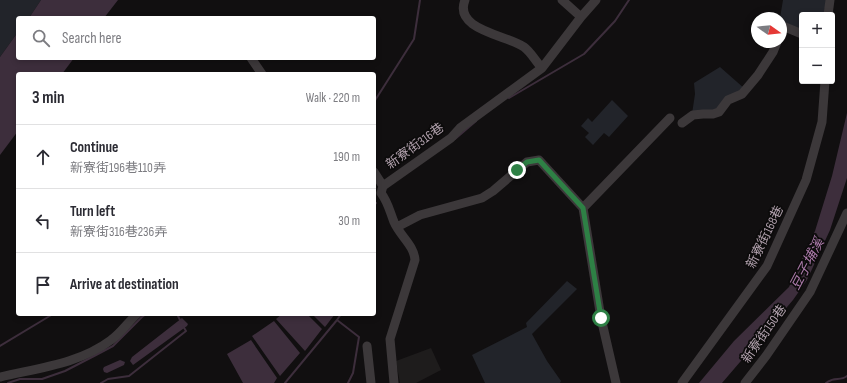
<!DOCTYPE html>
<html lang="en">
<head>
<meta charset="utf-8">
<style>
  :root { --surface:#fff; --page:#f7f7f7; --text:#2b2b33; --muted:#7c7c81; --line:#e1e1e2 }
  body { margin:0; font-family:"Sofia Sans Condensed","Noto Sans TC",sans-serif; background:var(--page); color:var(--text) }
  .controls { position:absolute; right:12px; top:12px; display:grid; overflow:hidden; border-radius:4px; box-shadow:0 2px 6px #0003 }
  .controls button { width:36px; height:36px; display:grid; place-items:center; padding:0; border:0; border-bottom:1px solid var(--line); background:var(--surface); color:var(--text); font:20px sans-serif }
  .compass { position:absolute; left:751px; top:12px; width:36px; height:36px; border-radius:50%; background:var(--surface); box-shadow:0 2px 6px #0003; rotate:105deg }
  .stop { position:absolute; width:12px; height:12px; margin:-9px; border:3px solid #2e8045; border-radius:50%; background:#fff }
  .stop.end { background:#2e8045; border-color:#fff; box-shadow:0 1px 4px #0008 }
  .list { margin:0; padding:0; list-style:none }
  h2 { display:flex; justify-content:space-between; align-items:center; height:52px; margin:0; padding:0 16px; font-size:17px }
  h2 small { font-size:13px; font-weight:400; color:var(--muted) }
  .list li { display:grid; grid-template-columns:26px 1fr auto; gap:12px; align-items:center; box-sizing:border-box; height:64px; padding:0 16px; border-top:1px solid var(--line) }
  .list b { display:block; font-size:15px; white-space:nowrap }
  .list p { margin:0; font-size:13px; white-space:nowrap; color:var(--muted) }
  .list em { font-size:13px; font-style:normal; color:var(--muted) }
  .icon { flex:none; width:22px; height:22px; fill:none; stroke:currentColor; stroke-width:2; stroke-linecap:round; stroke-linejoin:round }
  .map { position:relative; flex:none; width:847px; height:383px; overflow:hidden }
  .search { position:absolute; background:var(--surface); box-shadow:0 2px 6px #0003; left:16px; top:16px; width:360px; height:44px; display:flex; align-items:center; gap:10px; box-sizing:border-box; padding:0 14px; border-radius:4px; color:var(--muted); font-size:15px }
  .panel { position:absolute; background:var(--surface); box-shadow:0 2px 6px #0003; left:16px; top:72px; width:360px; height:244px; border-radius:4px }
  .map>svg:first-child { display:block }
  .built { fill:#1e1c1c }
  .green { fill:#22242a }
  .water { fill:#3d2e3c }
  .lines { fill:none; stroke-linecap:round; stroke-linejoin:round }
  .stream { stroke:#3d2e3c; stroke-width:2 }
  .minor { stroke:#3c383a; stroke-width:9 }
  .route { stroke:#2e8045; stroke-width:5 }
  .labels { text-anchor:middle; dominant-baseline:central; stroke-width:3.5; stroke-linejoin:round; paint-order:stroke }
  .street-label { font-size:13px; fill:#b1a1ad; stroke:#0c0b0b }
  .water-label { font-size:14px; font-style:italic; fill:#ab79a9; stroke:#0c0b0b }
</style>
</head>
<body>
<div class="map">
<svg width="847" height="383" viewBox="0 0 847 383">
  <rect width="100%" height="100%" fill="#110f10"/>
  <path class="built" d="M 431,348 L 441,370 L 416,383 L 400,383 L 396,361 Z"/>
  <path class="green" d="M 0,0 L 41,0 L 29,18 L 18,18 L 18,32 L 0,57 Z
    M 783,0 L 826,0 L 824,15 L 802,15 L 802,32 L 781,25 L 781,18 L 780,18 Z
    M 720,67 L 745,89 L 720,111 L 692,114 L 695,94 L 694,83 Z
    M 612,100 L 628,116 L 609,137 L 604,133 L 593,145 L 585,137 L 589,133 L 581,126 L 588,118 L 592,122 Z
    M 567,281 L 577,289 L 532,334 L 547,361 L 561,381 L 560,383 L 485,383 L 472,355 L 527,327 L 526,323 Z"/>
  <path class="water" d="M 41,0 L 118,0 L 104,18 L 29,18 Z
    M 18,32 L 18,58 L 74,58 L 62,74 L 18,74 L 18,131 L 0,155 L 0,57 Z
    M 847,113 L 847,178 L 830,230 L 807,280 L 793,300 L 722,383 L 699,383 L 734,341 L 789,287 L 815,231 L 832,176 Z
    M 282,314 L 307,314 L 322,329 L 305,351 L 276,319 Z
    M 312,314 L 335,314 L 325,327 Z
    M 182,318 L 188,324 L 187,326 L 133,365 L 130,361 L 132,357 Z
    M 274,321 L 300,353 L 280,376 L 252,336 Z
    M 251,340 L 277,378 L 274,383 L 243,383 L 227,354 Z
    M 120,360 L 125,362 L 124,365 L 107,373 L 104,372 L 103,369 L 104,367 Z"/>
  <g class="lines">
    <path class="stream" d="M 509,98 L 584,54 L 615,21 L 629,0
      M 374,102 L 414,39 L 420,0
      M 455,139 L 476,121
      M 374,205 L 376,203
      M 177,314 L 181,322
      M 341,314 L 337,320 L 359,337 L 353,373 L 348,383
      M 0,346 L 53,314
      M 8,383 L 20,379 L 42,379 L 65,371 L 96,355 L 113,346 L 142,317 L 146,314
      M 101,383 L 108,379 L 129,376 L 186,331 L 183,326
      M 285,383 L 337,320
      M 826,383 C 835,376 840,382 847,376"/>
    <path class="minor" d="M 465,0 C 453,30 507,35 524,47 C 531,52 536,62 542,68
      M 562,0 L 581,17
      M 828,15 L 830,0
      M 781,28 L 785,27 L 802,34
      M 251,58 L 262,74
      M 682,123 L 693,115 L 703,114 L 713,114 L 719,112 L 728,100 L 742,94 L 758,75 L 773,52 L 777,42
      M 374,172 L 383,186
      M 583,208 L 670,118
      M 397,227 L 420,215 L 482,198 L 493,191 L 527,162 L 539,160 L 583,208 L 601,318 L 616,383
      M 367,346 L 371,383
      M 0,377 C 38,368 79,364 111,340 C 121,333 128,322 137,314
      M 394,383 L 390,339 L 415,260 C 414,245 400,236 394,222 C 390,212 388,202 381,193 L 383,186 L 451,138 L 460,128 L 542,68 L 581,17 L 596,0
      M 682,383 L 767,266 L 806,180 L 822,122 L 825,81
      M 745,383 L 766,356 L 810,292 L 847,213"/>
  </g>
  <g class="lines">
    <path class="route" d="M 517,170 L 527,162 L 539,160 L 583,208 L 601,318"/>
  </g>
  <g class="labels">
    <g class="street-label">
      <text transform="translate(415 146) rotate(-36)">新寮街316巷</text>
      <text transform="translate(765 237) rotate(-64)">新寮街168巷</text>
      <text transform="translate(764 334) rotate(-55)">新寮街150巷</text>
    </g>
    <g class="water-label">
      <text transform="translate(807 264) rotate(-62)">豆子埔溪</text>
    </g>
  </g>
</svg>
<div class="controls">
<button>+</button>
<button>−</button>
</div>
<svg class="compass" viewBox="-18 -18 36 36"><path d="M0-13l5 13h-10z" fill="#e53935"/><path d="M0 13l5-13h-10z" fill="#7c7c81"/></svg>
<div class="stop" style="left:601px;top:318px"></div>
<div class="stop end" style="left:517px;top:170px"></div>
<div class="search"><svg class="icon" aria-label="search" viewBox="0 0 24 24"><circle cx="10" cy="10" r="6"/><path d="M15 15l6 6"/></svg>Search here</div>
<section class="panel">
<h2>3 min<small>Walk · 220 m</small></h2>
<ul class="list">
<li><svg class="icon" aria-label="ahead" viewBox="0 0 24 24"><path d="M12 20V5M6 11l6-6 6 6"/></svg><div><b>Continue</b><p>新寮街196巷110弄</p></div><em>190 m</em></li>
<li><svg class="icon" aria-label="left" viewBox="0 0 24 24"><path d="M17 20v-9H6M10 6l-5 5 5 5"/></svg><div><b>Turn left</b><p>新寮街316巷236弄</p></div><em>30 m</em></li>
<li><svg class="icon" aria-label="arrive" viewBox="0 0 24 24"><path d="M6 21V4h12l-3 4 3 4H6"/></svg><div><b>Arrive at destination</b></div></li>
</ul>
</section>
</div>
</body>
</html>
